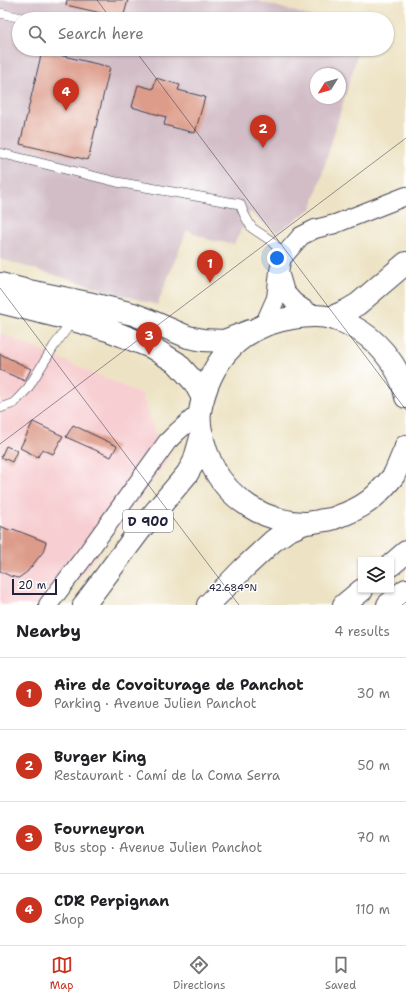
<!DOCTYPE html>
<html lang="en">
<head>
<meta charset="utf-8">
<style>
  :root { --surface:#fff; --page:#f2f2f2; --text:#202124; --muted:#757577; --line:#e0e0e0; --accent:#c8321e }
  body { margin:0; font-family:"Shantell Sans",sans-serif; background:var(--page); color:var(--text) }
  .controls { position:absolute; right:12px; bottom:12px; display:grid; overflow:hidden; border-radius:0px; box-shadow:0 1px 3px #0004 }
  .controls button { width:36px; height:36px; display:grid; place-items:center; padding:0; border:0; border-bottom:1px solid var(--line); background:var(--surface); color:var(--text); font:20px sans-serif }
  .compass { position:absolute; left:310px; top:68px; width:36px; height:36px; border-radius:50%; background:var(--surface); box-shadow:0 1px 3px #0004; rotate:233deg }
  .scale { position:absolute; left:12px; bottom:10px; width:45px; box-sizing:border-box; padding-left:4px; border:2px solid #22223b; border-top:0; font-size:11px; line-height:14px; white-space:nowrap; color:#22223b; -webkit-text-stroke:3px #fff; paint-order:stroke }
  .you { position:absolute; left:277px; top:258px; width:14px; height:14px; margin:-10px; border:3px solid #fff; border-radius:50%; background:#1a73e8; box-shadow:0 0 0 6px #1a73e833 }
  .badge { display:grid; place-items:center; width:26px; height:26px; border-radius:50%; background:var(--accent); color:#fff; font-size:13px; font-weight:700 }
  .pin { position:absolute; translate:-50% -33px; filter:drop-shadow(0 1px 2px #0008) }
  .pin::after { content:''; position:absolute; top:21px; width:14px; height:12px; background:inherit; clip-path:polygon(0 0,100% 0,50% 100%) }
  .list { margin:0; padding:0; list-style:none }
  h2 { display:flex; justify-content:space-between; align-items:center; height:52px; margin:0; padding:0 16px; font-size:17px }
  h2 small { font-size:13px; font-weight:400; color:var(--muted) }
  .list li { display:grid; grid-template-columns:26px 1fr auto; gap:12px; align-items:center; box-sizing:border-box; height:72px; padding:0 16px; border-top:1px solid var(--line) }
  .list b { display:block; font-size:15px; white-space:nowrap }
  .list p { margin:0; font-size:13px; white-space:nowrap; color:var(--muted) }
  .list em { font-size:13px; font-style:normal; color:var(--muted) }
  .icon { flex:none; width:22px; height:22px; fill:none; stroke:currentColor; stroke-width:2; stroke-linecap:round; stroke-linejoin:round }
  .map { position:relative; flex:none; width:406px; height:605px; overflow:hidden }
  .search { position:absolute; background:var(--surface); box-shadow:0 1px 3px #0004; left:12px; right:12px; top:12px; height:44px; display:flex; align-items:center; gap:10px; box-sizing:border-box; padding:0 14px; border-radius:22px; color:var(--muted); font-size:15px }
  .sheet { height:340px; background:var(--surface) }
  nav { display:flex; justify-content:space-around; align-items:center; box-sizing:border-box; height:56px; border-top:1px solid var(--line); background:var(--surface); font-size:11px; color:var(--muted) }
  nav a { display:grid; justify-items:center; gap:2px }
  nav .on { color:var(--accent) }
  .map>svg:first-child { display:block }
  .built { fill:#f7cfd2 }
  .industrial { fill:#d2bdc6; fill-rule:evenodd }
  .building { fill:#dd9c8a }
  .lines { fill:none; stroke-linecap:round; stroke-linejoin:round }
  .service-casing { stroke:#403f50; stroke-width:10 }
  .minor-casing { stroke:#403f50; stroke-width:20 }
  .secondary-casing { stroke:#403f50; stroke-width:24 }
  .primary-casing { stroke:#403f50; stroke-width:24 }
  .trunk-casing { stroke:#403f50; stroke-width:24 }
  .motorway-casing { stroke:#403f50; stroke-width:24 }
  .service { stroke:#fff; stroke-width:9 }
  .minor { stroke:#fff; stroke-width:18 }
  .secondary { stroke:#fff; stroke-width:22 }
  .primary { stroke:#fff; stroke-width:22 }
  .trunk { stroke:#fff; stroke-width:22 }
  .motorway { stroke:#fff; stroke-width:22 }
  .ticks { fill:none; stroke:#22223b; stroke-width:1; stroke-opacity:0.45 }
  .labels { text-anchor:middle; dominant-baseline:central; stroke-width:3; stroke-linejoin:round; paint-order:stroke }
  .shield { fill:#fff; stroke:#646476; stroke-width:1 }
  .shield-label { font-size:13px; font-weight:bold; fill:#22223b }
  .ticks-label { font-size:10px; text-anchor:middle; fill:#22223b; stroke:#fff; stroke-width:3; stroke-linejoin:round; paint-order:stroke }
</style>
</head>
<body>
<div class="map">
<svg width="406" height="605" viewBox="0 0 406 605">
  <rect width="100%" height="100%" fill="#fff"/>
  <filter id="ink" filterUnits="userSpaceOnUse"><feTurbulence type="fractalNoise" baseFrequency=".025" numOctaves="2"/><feDisplacementMap in="SourceGraphic" scale="8" xChannelSelector="R" yChannelSelector="G"/><feConvolveMatrix kernelMatrix="1 2 1 2 8 2 1 2 1" color-interpolation-filters="sRGB"/></filter>
  <filter id="wash" filterUnits="userSpaceOnUse"><feTurbulence type="fractalNoise" baseFrequency=".012" numOctaves="4" result="noise"/><feDisplacementMap in="SourceGraphic" scale="16" xChannelSelector="R" yChannelSelector="G"/><feGaussianBlur stdDeviation="0.9" result="paint"/><feColorMatrix in="noise" values="0 0 0 0 0 0 0 0 0 0 0 0 0 0 0 0 0 1.4 0 .05"/><feComposite in="paint" operator="in"/></filter>
  <g filter="url(#wash)">
    <rect width="100%" height="100%" fill="#ede3c4"/>
    <path class="built" d="M 0,333 L 142,394 L 158,441 L 168,461 L 59,605 L 0,605 Z"/>
    <path class="industrial" d="M 0,0 L 255,0 L 320,19 L 19,19 L 19,49 L 359,49 L 312,208 L 277,233 L 250,212 L 234,244 L 209,240 L 187,230 L 157,305 L 0,259 ZM 316,74 L 340,74 L 340,98 L 316,98 Z"/>
    <g id="blocks">
      <path class="building" d="M 67,0 L 128,0 L 123,18 L 66,5 Z
        M 42,51 L 110,67 L 88,160 L 20,144 Z
        M 156,78 L 180,85 L 178,90 L 205,97 L 195,133 L 164,125 L 166,117 L 132,107 L 138,85 L 153,89 Z
        M 0,354 L 31,369 L 25,381 L 0,370 Z
        M 33,422 L 63,436 L 53,454 L 42,449 L 38,457 L 20,448 Z
        M 73,425 L 117,446 L 111,457 L 66,437 Z
        M 6,446 L 17,451 L 12,462 L 1,457 Z
        M 0,526 L 12,531 L 13,529 L 46,542 L 43,552 L 27,572 L 20,577 L 18,578 L 10,576 L 0,571 Z"/>
    </g>
  </g>
  <g filter="url(#ink)">
    <use href="#blocks" fill-opacity="0" stroke="#403f50" stroke-width="1"/>
    <g class="lines">
      <defs>
        <path id="service" d="M 0,13 L 26,19
          M 0,153 L 117,182 L 240,204 L 245,216 L 252,228 L 270,240 L 284,255
          M 0,408 L 14,403 L 28,388 L 54,346 L 73,320"/>
        <path id="minor" d="M 280,275 L 285,292 L 294,302 L 314,316
          M 264,325 L 276,298 L 279,271 L 282,258 L 301,236 L 315,229 L 335,224 L 406,196
          M 48,605 L 85,556 L 167,442 L 177,432 L 200,412"/>
        <path id="secondary" d="M 0,284 L 24,290 L 88,303 L 133,314 L 146,319 L 188,337 L 203,340 L 224,341 L 250,331
          M 0,302 L 73,320 L 111,331 L 151,347 L 177,363 L 195,383 L 203,398"/>
        <path id="primary" d="M 406,397 C 403,379 395,365 383,351 C 367,332 339,315 313,316 C 306,316 299,317 292,318 C 249,324 218,351 205,392 C 203,398 201,405 200,412 C 198,428 205,450 212,465 C 229,500 265,522 304,523 C 309,523 314,522 319,521 C 323,520 327,520 331,519 C 336,518 340,515 345,514 C 355,510 368,503 376,495 C 381,490 390,481 394,475 C 398,467 401,458 405,450 L 406,446"/>
        <path id="trunk" d="M 330,318 L 346,311 L 358,304 L 406,263
          M 84,605 L 140,530 L 187,474 L 194,462 L 202,434
          M 208,605 L 244,568 L 273,541 L 287,531 L 305,523"/>
        <path id="motorway" d="M 391,565 L 406,552
          M 344,605 L 362,590
          M 388,605 L 406,590"/>
      </defs>
      <use href="#service" class="service-casing"/>
      <use href="#minor" class="minor-casing"/>
      <use href="#secondary" class="secondary-casing"/>
      <use href="#primary" class="primary-casing"/>
      <use href="#trunk" class="trunk-casing"/>
      <use href="#motorway" class="motorway-casing"/>
      <use href="#service" class="service"/>
      <use href="#minor" class="minor"/>
      <use href="#secondary" class="secondary"/>
      <use href="#primary" class="primary"/>
      <use href="#trunk" class="trunk"/>
      <use href="#motorway" class="motorway"/>
    </g>
  </g>
  <path class="ticks" d="M 97,0 L 111,19M 134,49 L 406,410M 0,288 L 239,605M 0,444 L 406,138M 402,605 L 406,602"/>
  <g class="labels">
    <rect class="shield" x="123" y="510" width="50" height="22" rx="3"/>
    <g class="shield-label">
      <text x="148" y="521">D 900</text>
    </g>
  </g>
  <g class="ticks-label">
    <text x="233" y="591">42.684°N</text>
  </g>
</svg>
<div class="controls">
<button><svg class="icon" aria-label="layers" viewBox="0 0 24 24"><path d="M12 4l9 5-9 5-9-5zM3 14l9 5 9-5"/></svg></button>
</div>
<svg class="compass" viewBox="-18 -18 36 36"><path d="M0-13l5 13h-10z" fill="#e53935"/><path d="M0 13l5-13h-10z" fill="#757577"/></svg>
<div class="scale">20 m</div>
<div class="you"></div>
<div class="pin badge" style="left:210px;top:283px">1</div>
<div class="pin badge" style="left:263px;top:148px">2</div>
<div class="pin badge" style="left:149px;top:355px">3</div>
<div class="pin badge" style="left:66px;top:111px">4</div>
<div class="search"><svg class="icon" aria-label="search" viewBox="0 0 24 24"><circle cx="10" cy="10" r="6"/><path d="M15 15l6 6"/></svg>Search here</div>
</div>
<section class="sheet">
<h2>Nearby<small>4 results</small></h2>
<ul class="list">
<li><span class="badge">1</span><div><b>Aire de Covoiturage de Panchot</b><p>Parking · Avenue Julien Panchot</p></div><em>30 m</em></li>
<li><span class="badge">2</span><div><b>Burger King</b><p>Restaurant · Camí de la Coma Serra</p></div><em>50 m</em></li>
<li><span class="badge">3</span><div><b>Fourneyron</b><p>Bus stop · Avenue Julien Panchot</p></div><em>70 m</em></li>
<li><span class="badge">4</span><div><b>CDR Perpignan</b><p>Shop</p></div><em>110 m</em></li>
</ul>
</section>
<nav>
<a class="on"><svg class="icon" aria-label="map" viewBox="0 0 24 24"><path d="M3 6l6-2 6 2 6-2v14l-6 2-6-2-6 2zM9 4v14M15 6v14"/></svg>Map</a>
<a><svg class="icon" aria-label="directions" viewBox="0 0 24 24"><path d="M12 3l9 9-9 9-9-9zM9 14v-3h6M13 9l2 2-2 2"/></svg>Directions</a>
<a><svg class="icon" aria-label="saved" viewBox="0 0 24 24"><path d="M7 4h10v16l-5-4-5 4z"/></svg>Saved</a>
</nav>
</body>
</html>
